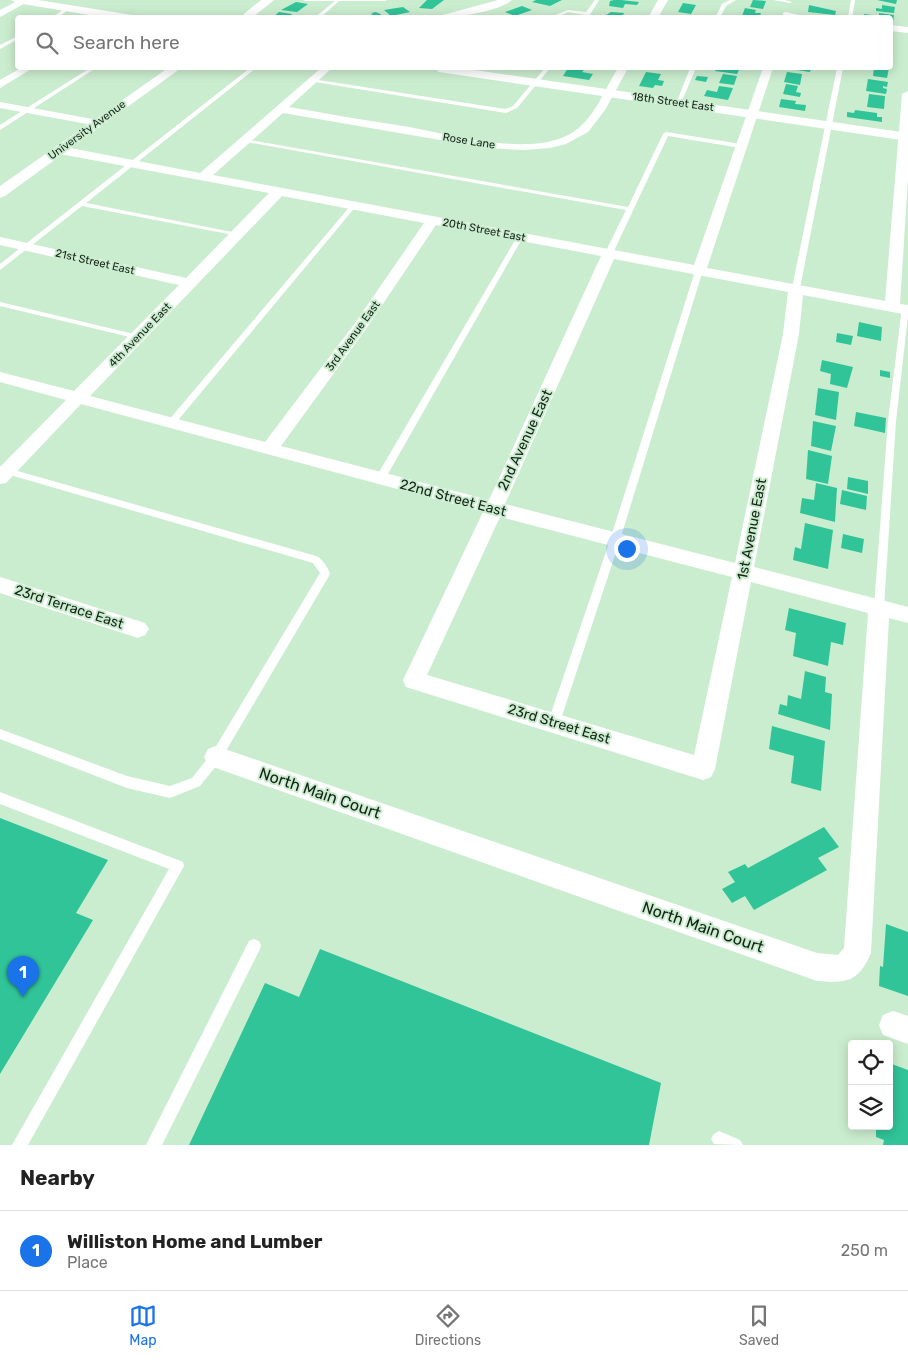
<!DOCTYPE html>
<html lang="en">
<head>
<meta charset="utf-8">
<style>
  :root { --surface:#fff; --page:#f6f6f6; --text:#222; --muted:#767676; --line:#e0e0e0; --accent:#1a73e8 }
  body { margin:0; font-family:Rubik,sans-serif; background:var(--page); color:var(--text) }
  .controls { position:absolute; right:15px; bottom:15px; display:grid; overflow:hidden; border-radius:5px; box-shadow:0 2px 12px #0003 }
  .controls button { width:45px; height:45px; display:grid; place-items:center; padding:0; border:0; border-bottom:1px solid var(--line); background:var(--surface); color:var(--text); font:25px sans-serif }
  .you { position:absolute; left:626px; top:548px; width:18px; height:18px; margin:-12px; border:4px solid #fff; border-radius:50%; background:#1a73e8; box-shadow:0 0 0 8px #1a73e833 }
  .badge { display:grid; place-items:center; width:32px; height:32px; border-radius:50%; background:var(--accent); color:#fff; font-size:16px; font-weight:700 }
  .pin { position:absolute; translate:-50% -41px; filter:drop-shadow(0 1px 2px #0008) }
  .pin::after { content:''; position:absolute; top:26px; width:18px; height:15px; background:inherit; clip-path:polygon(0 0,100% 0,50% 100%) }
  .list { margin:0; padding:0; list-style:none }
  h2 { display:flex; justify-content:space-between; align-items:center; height:65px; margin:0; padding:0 20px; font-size:21px }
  h2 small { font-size:16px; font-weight:400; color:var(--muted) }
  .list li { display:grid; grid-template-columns:32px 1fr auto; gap:15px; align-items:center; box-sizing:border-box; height:80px; padding:0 20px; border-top:1px solid var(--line) }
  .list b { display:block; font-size:19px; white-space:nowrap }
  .list p { margin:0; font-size:16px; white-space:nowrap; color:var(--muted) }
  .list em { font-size:16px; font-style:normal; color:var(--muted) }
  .icon { flex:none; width:28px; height:28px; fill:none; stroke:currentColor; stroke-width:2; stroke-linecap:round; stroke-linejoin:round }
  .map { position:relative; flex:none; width:908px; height:1145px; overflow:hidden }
  .search { position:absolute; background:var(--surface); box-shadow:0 2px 12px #0003; left:15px; right:15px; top:15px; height:55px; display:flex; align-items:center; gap:12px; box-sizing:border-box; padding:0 18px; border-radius:5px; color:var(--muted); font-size:19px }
  .sheet { height:145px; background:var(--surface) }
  nav { display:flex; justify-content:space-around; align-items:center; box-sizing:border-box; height:70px; border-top:1px solid var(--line); background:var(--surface); font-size:14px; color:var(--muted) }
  nav a { display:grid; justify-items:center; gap:2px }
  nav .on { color:var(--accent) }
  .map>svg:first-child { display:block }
  .building { fill:#31c499 }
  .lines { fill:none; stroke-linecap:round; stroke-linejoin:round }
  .service { fill:#fff; fill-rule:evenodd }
  .minor { fill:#fff; fill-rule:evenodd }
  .tertiary { fill:#fff; fill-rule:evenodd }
  .labels { text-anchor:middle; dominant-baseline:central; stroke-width:4; stroke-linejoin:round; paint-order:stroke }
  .far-street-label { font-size:11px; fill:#162318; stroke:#cbedcf }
  .street-label { font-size:14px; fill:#162318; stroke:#cbedcf }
  .near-street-label { font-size:16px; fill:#162318; stroke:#cbedcf }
</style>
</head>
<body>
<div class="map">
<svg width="908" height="1145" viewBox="0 0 908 1145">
  <rect width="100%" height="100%" fill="#cbedcf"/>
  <path class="building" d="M 427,0 L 444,0 L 432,9 L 419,8 Z
    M 536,0 L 562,0 L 550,6 L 532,2 Z
    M 614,0 L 621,0 L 639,2 L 637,5 L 625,4 L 623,8 L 609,6 L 610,1 Z
    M 753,0 L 766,1 L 763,9 L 750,7 Z
    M 877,0 L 897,0 L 896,4 Z
    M 296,2 L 308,4 L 297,12 L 281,10 Z
    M 683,3 L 696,5 L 691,14 L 678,12 Z
    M 809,5 L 836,11 L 835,15 L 808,12 Z
    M 882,5 L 895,7 L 894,13 L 876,11 L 876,8 L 882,9 Z
    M 522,6 L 532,10 L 515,16 L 505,12 Z
    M 403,7 L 410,12 L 391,16 L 384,10 Z
    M 745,8 L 756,10 L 755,13 L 761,13 L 759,18 L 742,16 Z
    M 279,12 L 292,14 L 288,18 L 272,18 Z
    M 376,12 L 384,16 L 363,18 L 373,14 L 371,13 Z
    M 611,12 L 624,13 L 622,18 L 601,18 Z
    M 879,13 L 894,15 L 893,22 L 890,22 L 890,18 L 864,18 L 864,14 L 879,16 Z
    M 568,68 L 585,69 L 582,72 L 593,74 L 589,80 L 563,76 Z
    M 716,68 L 740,68 L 737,74 L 715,71 Z
    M 791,68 L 811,68 L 810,72 L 790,69 Z
    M 874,68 L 889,68 L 887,78 L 873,76 Z
    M 646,72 L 661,74 L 658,80 L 664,81 L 662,86 L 655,85 L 653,88 L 639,86 Z
    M 787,72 L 802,74 L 800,85 L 784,82 Z
    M 723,74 L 737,76 L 734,85 L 719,83 Z
    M 697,76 L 708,77 L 706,82 L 695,80 Z
    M 868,79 L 888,82 L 887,87 L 883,86 L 883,88 L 887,89 L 886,94 L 866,91 Z
    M 786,84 L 798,86 L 796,92 L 801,93 L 800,97 L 783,94 Z
    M 719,86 L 733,88 L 728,100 L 704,96 L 707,90 L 717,92 Z
    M 869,94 L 885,96 L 884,109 L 867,107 Z
    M 781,99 L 796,101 L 795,104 L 806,105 L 805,111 L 779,107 Z
    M 855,110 L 877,113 L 877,117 L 882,117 L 882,122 L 847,117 L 847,112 L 854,113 Z
    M 859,322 L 882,327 L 881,341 L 857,336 Z
    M 837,333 L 853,336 L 851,345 L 836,342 Z
    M 822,360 L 853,367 L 847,388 L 830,384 L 831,374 L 820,371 Z
    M 880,370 L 890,372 L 890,378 L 880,376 Z
    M 818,388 L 839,392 L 836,420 L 815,415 Z
    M 856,412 L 886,418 L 885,433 L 854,426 Z
    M 813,421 L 836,426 L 831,451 L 811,446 Z
    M 808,450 L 832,456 L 828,484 L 806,479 Z
    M 848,477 L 868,481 L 868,494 L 847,489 Z
    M 816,483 L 837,488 L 835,522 L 800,513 L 802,498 L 814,500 Z
    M 842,490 L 867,496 L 866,510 L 840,504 Z
    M 805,523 L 833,530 L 828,569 L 793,560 L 795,547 L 801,549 Z
    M 843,534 L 864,539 L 862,553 L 841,548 Z
    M 789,608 L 846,623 L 843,645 L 831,642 L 828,666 L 793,656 L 796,633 L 785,630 Z
    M 805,671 L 826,677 L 825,692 L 832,694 L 830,730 L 778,714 L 780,704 L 787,706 L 788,695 L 801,699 Z
    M 772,726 L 825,741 L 821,791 L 791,783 L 794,756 L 769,749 Z
    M 0,818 L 108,860 L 76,913 L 93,920 L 0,1074 Z
    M 824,827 L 839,847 L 818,858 L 827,870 L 754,910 L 745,896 L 732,903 L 722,889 L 735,882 L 728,872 L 745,864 L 748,868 Z
    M 886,924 L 908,932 L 908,996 L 879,986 L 880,966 L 883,967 Z
    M 320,949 L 661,1083 L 649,1145 L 189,1145 L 265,983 L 299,997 Z
    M 889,1063 L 908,1070 L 908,1145 L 883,1145 L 884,1140 L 876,1137 L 876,1126 L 889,1126 Z"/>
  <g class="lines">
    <path class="service" d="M 303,0 L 387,0 L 385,1 L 339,1 L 320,18 L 314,18 L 335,1 L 305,1 Z
      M 595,0 L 599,0 L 588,18 L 583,18 L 585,15 L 568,12 L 556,18 L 548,18 L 568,10 L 586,12 Z
      M 730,0 L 736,0 L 726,6 L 720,18 L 715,18 L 722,4 Z
      M 773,0 L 785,0 L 792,2 L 790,3 Z
      M 851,0 L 855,0 L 852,18 L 848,18 Z
      M 67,7 L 71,8 L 57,18 L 51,18 Z
      M 18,36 L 18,39 L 0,49 L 0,45 Z
      M 90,68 L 96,68 L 0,130 L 0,125 Z
      M 250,68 L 256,68 L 86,203 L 237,233 L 239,234 L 239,236 L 82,206 L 0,270 L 0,264 Z
      M 545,68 L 550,68 L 517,108 L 506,113 L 309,81 L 312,79 L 505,109 L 513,106 Z
      M 690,68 L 696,68 L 681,103 L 676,104 Z
      M 837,68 L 843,68 L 800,288 L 796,290 L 792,288 Z
      M 666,132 L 741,144 L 744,146 L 741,148 L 668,136 L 613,253 L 609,255 L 605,253 L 626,210 L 241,141 L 244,139 L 628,207 L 663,134 Z
      M 352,204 L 357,205 L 174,425 L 168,425 L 167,423 L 168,421 Z
      M 520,235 L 523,237 L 385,479 L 383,481 L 377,481 L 375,479 L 517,237 Z
      M 696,268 L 703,270 L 620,540 L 560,722 L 558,726 L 554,727 L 550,726 L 548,722 L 610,540 Z
      M 0,302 L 138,335 L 142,337 L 138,339 L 0,306 Z
      M 902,307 L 908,308 L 908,316 L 896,421 L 884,607 L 883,610 L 875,610 L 874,607 L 888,421 Z
      M 0,466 L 316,556 C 322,558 327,567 330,573 L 329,576 L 220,761 L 200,786 L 170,798 L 127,788 L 0,739 L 0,729 L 127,776 L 170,786 L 192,778 L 212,753 L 320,573 L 313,563 L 0,472 Z
      M 0,792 L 178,860 L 183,862 L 184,866 L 28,1145 L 12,1145 L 169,869 L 0,804 Z
      M 254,939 L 259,941 L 261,946 L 259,951 L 162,1145 L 146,1145 L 249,941 Z
      M 719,1131 L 740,1140 L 743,1145 L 714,1144 L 711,1139 L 714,1134 Z"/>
    <path class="minor" d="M 19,0 L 29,1 L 0,17 L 0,10 Z
      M 498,0 L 512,0 C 497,13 451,18 432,18 Z
      M 658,0 L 668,0 L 658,18 L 648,18 Z
      M 786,12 L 812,18 L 783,17 L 783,13 Z
      M 890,25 L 908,27 L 908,33 L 890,31 Z
      M 21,68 L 33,68 L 0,88 L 0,80 Z
      M 321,68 L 332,68 L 289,107 C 329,114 369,121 409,127 C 453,135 529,157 570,134 C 594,121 604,90 618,68 L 628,68 L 605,110 L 588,132 L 566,144 L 550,148 L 524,150 L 487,148 L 283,113 L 213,175 L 694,265 L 763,68 L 773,68 L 707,268 L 885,301 L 902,94 L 908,91 L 908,178 L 900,304 L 908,305 L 908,315 L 803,295 L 799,334 L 754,567 L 908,607 L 908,623 L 889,618 L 871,953 C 858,983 846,983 817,981 L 216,768 L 208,765 L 204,757 L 208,749 L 216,746 L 817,953 L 838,955 L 844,948 L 868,613 L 751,582 L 715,769 L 711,777 L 703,780 L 406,687 L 403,680 L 483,512 L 81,404 L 6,483 L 0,484 L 0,467 L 66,400 L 0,382 L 0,372 L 74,391 L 179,285 L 0,245 L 0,237 L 186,278 L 269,193 L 60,154 L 56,153 L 54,150 L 56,147 L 60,146 L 200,173 ZM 282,196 L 424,223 L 355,323 L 265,442 L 90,396 ZM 436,225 L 601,256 L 489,500 L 281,446 L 366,329 ZM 614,259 L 788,292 L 783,334 L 735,563 L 505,504 ZM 500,517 L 732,577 L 694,755 L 427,675 Z
      M 0,102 L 98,120 L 104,123 L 98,126 L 0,108 Z
      M 0,577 L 145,623 L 149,629 L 145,635 L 138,638 L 0,593 Z
      M 893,1011 L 908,1016 L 908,1044 L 883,1035 L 879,1025 L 883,1015 Z"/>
    <path class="tertiary" d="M 11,0 L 38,0 L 132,15 L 137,18 L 107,18 L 17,3 Z
      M 261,0 L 274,0 L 252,18 L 239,18 Z
      M 168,68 L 181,68 L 5,196 L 0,198 L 0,186 Z
      M 433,68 L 461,68 L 908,133 L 908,141 L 439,72 Z"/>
  </g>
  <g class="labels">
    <g class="far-street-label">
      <text transform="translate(673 102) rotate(8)">18th Street East</text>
      <text transform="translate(87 130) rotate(-36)">University Avenue</text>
      <text transform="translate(469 141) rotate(9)">Rose Lane</text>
      <text transform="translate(484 230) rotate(11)">20th Street East</text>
      <text transform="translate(95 262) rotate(13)">21st Street East</text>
      <text transform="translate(140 335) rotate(-46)">4th Avenue East</text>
      <text transform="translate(353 336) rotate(-54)">3rd Avenue East</text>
    </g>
    <g class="street-label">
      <text transform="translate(525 440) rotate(-65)">2nd Avenue East</text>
      <text transform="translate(453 498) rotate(15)">22nd Street East</text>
      <text transform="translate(752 529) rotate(-79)">1st Avenue East</text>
      <text transform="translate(69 607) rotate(18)">23rd Terrace East</text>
      <text transform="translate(559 724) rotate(17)">23rd Street East</text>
    </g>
    <g class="near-street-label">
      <text transform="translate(320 793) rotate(19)">North Main Court</text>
      <text transform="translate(703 927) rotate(19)">North Main Court</text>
    </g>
  </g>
</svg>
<div class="controls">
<button><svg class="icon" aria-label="locate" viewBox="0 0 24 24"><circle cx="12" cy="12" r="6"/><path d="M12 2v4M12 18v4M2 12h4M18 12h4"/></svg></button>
<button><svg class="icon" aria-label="layers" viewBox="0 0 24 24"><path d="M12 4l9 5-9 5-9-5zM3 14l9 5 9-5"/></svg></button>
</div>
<div class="you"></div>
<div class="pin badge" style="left:23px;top:997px">1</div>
<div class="search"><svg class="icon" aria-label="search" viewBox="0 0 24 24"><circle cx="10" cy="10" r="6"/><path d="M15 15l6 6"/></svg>Search here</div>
</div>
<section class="sheet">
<h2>Nearby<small></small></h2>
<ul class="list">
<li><span class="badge">1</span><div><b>Williston Home and Lumber</b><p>Place</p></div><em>250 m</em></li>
</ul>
</section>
<nav>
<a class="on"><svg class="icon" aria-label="map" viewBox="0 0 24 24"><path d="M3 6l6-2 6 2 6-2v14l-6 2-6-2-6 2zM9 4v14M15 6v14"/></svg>Map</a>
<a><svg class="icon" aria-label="directions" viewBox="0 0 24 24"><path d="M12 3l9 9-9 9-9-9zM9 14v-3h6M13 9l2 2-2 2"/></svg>Directions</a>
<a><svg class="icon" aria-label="saved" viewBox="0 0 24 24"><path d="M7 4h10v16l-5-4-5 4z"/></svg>Saved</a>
</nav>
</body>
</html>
